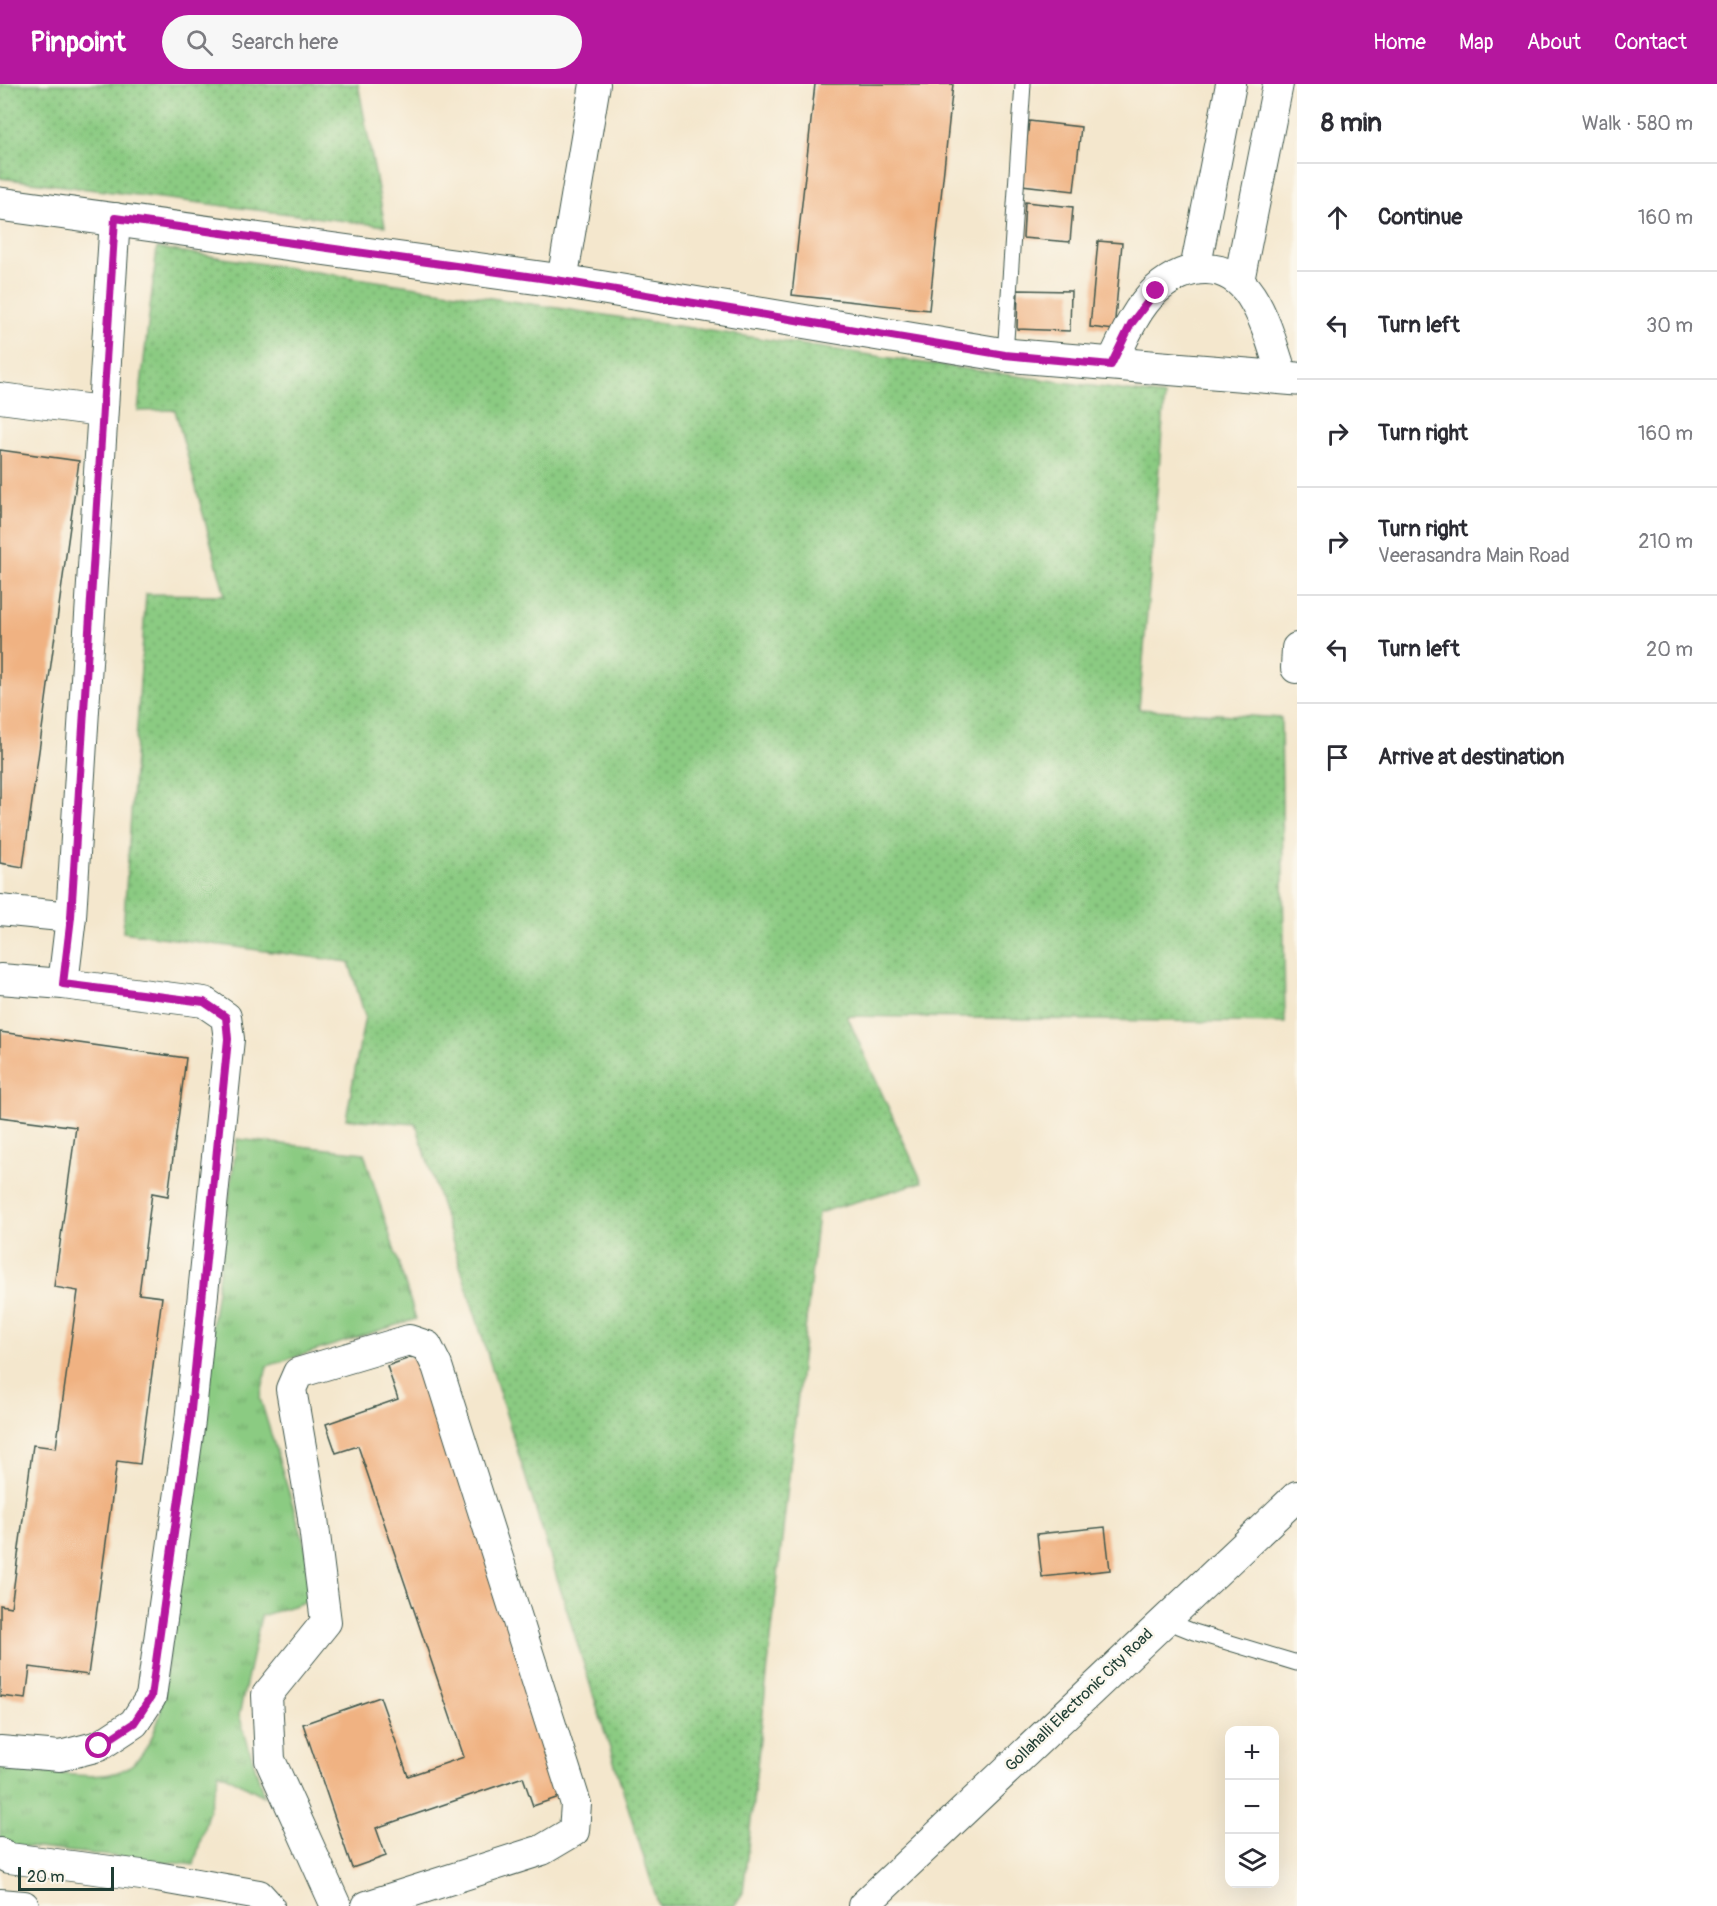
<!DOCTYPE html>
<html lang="en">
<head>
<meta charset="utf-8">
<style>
  :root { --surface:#fff; --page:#f7f7f7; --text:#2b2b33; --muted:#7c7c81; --line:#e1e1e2; --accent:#b5179e }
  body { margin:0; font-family:Pangolin,sans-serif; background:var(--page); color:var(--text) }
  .controls { position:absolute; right:18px; bottom:18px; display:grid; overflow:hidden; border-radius:12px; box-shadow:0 6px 24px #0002 }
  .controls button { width:54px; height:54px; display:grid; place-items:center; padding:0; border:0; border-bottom:2px solid var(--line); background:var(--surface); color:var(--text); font:30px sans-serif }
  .scale { position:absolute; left:18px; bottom:15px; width:96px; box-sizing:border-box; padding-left:6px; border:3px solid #1f3d34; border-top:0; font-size:16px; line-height:21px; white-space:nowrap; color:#1f3d34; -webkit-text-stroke:4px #fbf7ec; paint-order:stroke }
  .stop { position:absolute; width:18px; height:18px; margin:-14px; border:4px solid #b5179e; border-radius:50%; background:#fff }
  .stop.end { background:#b5179e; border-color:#fff; box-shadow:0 2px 6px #0008 }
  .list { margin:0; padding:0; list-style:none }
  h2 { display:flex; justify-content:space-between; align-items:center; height:78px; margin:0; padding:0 24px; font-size:26px }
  h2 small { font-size:20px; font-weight:400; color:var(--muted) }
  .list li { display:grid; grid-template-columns:39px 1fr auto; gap:18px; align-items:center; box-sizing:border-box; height:108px; padding:0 24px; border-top:2px solid var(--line) }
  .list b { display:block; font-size:22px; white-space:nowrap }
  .list p { margin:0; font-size:20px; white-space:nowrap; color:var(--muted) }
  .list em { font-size:20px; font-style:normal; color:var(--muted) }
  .icon { flex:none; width:33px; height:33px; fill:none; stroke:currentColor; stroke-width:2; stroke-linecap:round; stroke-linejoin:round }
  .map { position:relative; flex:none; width:1297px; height:1822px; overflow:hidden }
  header { display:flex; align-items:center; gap:36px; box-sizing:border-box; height:84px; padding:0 30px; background:var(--accent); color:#fff }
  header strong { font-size:28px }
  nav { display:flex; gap:33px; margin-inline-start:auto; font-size:21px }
  .search { width:420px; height:54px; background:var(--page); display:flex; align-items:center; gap:15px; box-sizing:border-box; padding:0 21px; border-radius:33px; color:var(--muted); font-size:22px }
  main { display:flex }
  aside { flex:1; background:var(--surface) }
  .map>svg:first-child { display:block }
  .grass { fill:url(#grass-dots); stroke:#55845b; stroke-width:1.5 }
  .park { fill:url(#park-tufts); stroke:#55845b; stroke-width:1.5 }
  .building { fill:#f0b282 }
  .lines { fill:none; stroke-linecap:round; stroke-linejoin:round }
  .service-casing { stroke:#3f564b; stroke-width:17 }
  .minor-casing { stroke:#3f564b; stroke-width:32 }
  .tertiary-casing { stroke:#3f564b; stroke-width:35 }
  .service { stroke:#fff; stroke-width:15 }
  .minor { stroke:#fff; stroke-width:30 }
  .tertiary { stroke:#fff; stroke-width:33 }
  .route { stroke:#b5179e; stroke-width:8 }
  .labels { text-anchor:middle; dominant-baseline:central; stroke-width:5; stroke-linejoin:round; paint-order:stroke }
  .street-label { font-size:16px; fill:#1f3d34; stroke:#fbf7ec }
</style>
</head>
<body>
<header>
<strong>Pinpoint</strong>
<div class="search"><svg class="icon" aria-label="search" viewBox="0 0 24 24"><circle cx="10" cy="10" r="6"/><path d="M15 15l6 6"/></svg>Search here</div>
<nav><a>Home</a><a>Map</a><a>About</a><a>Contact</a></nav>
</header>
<main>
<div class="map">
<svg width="1297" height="1822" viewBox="0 0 1297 1822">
  <defs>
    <pattern id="grass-dots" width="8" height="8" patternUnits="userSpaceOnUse" patternTransform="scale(1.5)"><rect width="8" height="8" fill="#8bcb82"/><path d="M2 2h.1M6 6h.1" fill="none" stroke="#71a66b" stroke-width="1.8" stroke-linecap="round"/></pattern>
    <pattern id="park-tufts" width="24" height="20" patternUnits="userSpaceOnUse" patternTransform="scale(1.5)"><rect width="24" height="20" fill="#8bcb82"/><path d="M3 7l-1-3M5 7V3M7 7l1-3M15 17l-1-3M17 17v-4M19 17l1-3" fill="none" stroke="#71a66b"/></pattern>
  </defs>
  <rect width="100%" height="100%" fill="#fbf7ec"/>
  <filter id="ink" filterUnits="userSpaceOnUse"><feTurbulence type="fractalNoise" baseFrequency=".0167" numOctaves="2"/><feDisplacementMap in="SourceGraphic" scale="12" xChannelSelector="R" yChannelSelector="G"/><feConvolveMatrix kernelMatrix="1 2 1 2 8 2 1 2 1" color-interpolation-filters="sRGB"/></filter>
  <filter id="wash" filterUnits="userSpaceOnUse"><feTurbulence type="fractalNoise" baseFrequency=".008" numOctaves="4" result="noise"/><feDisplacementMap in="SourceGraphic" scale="24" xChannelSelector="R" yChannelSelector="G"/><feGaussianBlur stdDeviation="1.35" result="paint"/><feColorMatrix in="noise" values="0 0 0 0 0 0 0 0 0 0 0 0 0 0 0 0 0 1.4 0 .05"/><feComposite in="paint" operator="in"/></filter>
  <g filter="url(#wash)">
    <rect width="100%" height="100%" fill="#f4e7cd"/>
    <path class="grass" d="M 0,0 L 358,0 L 385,142 L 0,94 Z
      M 157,164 L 937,281 L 1165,312 L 1139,625 L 1281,634 L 1285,939 L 847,932 L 922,1098 L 818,1129 L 743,1809 L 734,1822 L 659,1822 L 656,1813 L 416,1040 L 346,1035 L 365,932 L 349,878 L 123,848 L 146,510 L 225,511 L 175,326 L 138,327 Z"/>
    <path class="park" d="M 237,1055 L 364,1069 L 416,1235 L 267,1282 L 260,1314 L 321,1513 L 261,1532 L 239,1631 L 264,1712 L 219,1688 L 194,1781 L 0,1760 L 0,1682 C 21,1685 43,1687 64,1690 C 121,1696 142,1688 160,1631 Z"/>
    <g id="blocks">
      <path class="building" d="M 815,0 L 953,0 L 929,226 L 792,211 Z
        M 1029,37 L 1081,43 L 1074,107 L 1022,101 Z
        M 1025,118 L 1073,123 L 1070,158 L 1023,154 Z
        M 1098,157 L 1122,159 L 1114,246 L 1090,243 Z
        M 1018,206 L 1071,207 L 1070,247 L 1017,245 Z
        M 0,366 L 79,377 L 23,783 L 0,779 Z
        M 0,948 L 186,974 L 168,1112 L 152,1109 L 139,1210 L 162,1213 L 140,1380 L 117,1377 L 88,1591 L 30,1583 L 26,1615 L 0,1612 L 0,1521 L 11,1523 L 33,1361 L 56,1364 L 78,1207 L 54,1203 L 76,1043 L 0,1033 Z
        M 418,1271 L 568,1710 L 533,1722 L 523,1693 L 376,1744 L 386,1772 L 352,1784 L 303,1640 L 380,1613 L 408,1692 L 464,1673 L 358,1362 L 336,1369 L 326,1340 L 398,1315 L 387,1282 Z
        M 1105,1443 L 1110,1486 L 1042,1493 L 1037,1450 Z"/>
    </g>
  </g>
  <g filter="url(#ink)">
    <use href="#blocks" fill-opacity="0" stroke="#3f564b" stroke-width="1.5"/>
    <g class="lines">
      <defs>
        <path id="service" d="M 1005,271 L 1023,0
          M 1164,1536 L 1194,1548 L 1297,1579"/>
        <path id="minor" d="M 1195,186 L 1231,0
          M 562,197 L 595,0
          M 1239,197 L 1278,0
          M 1111,281 C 1123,256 1135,225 1156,206 C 1187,179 1227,175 1251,212 C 1267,237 1274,267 1283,294
          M 0,314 L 101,327
          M 1296,584 L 1297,564
          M 0,826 L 71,833
          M 0,895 L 63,900 L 204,918 L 226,933 L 229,955 L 190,1337 L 151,1613 L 134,1639 L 99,1662 L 60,1672 L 0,1667
          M 63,900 L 71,833 L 115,134
          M 0,1769 L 9,1774 L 157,1793 L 259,1811 L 269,1822
          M 0,1820 L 24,1822
          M 336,1822 L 270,1676 L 267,1611 L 326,1538 L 312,1427 L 291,1305 L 298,1289 L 409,1256 L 427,1262 L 437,1282 L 576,1720 L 574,1747 L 542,1766 L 367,1822
          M 863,1822 L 1297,1412"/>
        <path id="tertiary" d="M 0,120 L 562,197 L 1005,271 L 1297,295"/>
      </defs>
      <use href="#service" class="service-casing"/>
      <use href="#minor" class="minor-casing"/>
      <use href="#tertiary" class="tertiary-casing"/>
      <use href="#service" class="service"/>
      <use href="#minor" class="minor"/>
      <use href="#tertiary" class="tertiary"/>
    </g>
  </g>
  <g class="lines" filter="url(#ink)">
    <path class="route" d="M 99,1662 L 134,1639 L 151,1613 L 190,1336 L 228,955 L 226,933 L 204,918 L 63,900 L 71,833 L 115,134 L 562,197 L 1005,271 L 1111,281 L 1131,240 L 1156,207"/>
  </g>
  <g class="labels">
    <g class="street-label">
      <text transform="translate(1079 1616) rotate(-44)">Gollahalli Electronic City Road</text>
    </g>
  </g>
</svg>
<div class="controls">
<button>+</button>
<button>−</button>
<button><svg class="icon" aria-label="layers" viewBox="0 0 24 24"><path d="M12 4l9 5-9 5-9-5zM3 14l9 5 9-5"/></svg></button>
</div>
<div class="scale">20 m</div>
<div class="stop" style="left:99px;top:1662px"></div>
<div class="stop end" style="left:1156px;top:207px"></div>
</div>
<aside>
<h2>8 min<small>Walk · 580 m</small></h2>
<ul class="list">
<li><svg class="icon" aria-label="ahead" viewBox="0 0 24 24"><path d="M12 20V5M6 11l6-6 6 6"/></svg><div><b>Continue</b></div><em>160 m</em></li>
<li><svg class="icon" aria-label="left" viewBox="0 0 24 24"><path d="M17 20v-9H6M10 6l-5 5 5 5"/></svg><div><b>Turn left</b></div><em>30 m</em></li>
<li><svg class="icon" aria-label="right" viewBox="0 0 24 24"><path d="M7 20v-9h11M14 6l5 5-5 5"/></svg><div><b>Turn right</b></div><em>160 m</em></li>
<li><svg class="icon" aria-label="right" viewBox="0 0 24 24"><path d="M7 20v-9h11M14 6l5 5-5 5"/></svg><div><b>Turn right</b><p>Veerasandra Main Road</p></div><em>210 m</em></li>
<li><svg class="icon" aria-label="left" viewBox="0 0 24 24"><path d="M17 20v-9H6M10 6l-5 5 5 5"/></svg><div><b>Turn left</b></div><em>20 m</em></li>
<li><svg class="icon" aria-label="arrive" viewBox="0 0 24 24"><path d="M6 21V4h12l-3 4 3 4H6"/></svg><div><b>Arrive at destination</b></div></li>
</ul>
</aside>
</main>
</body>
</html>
